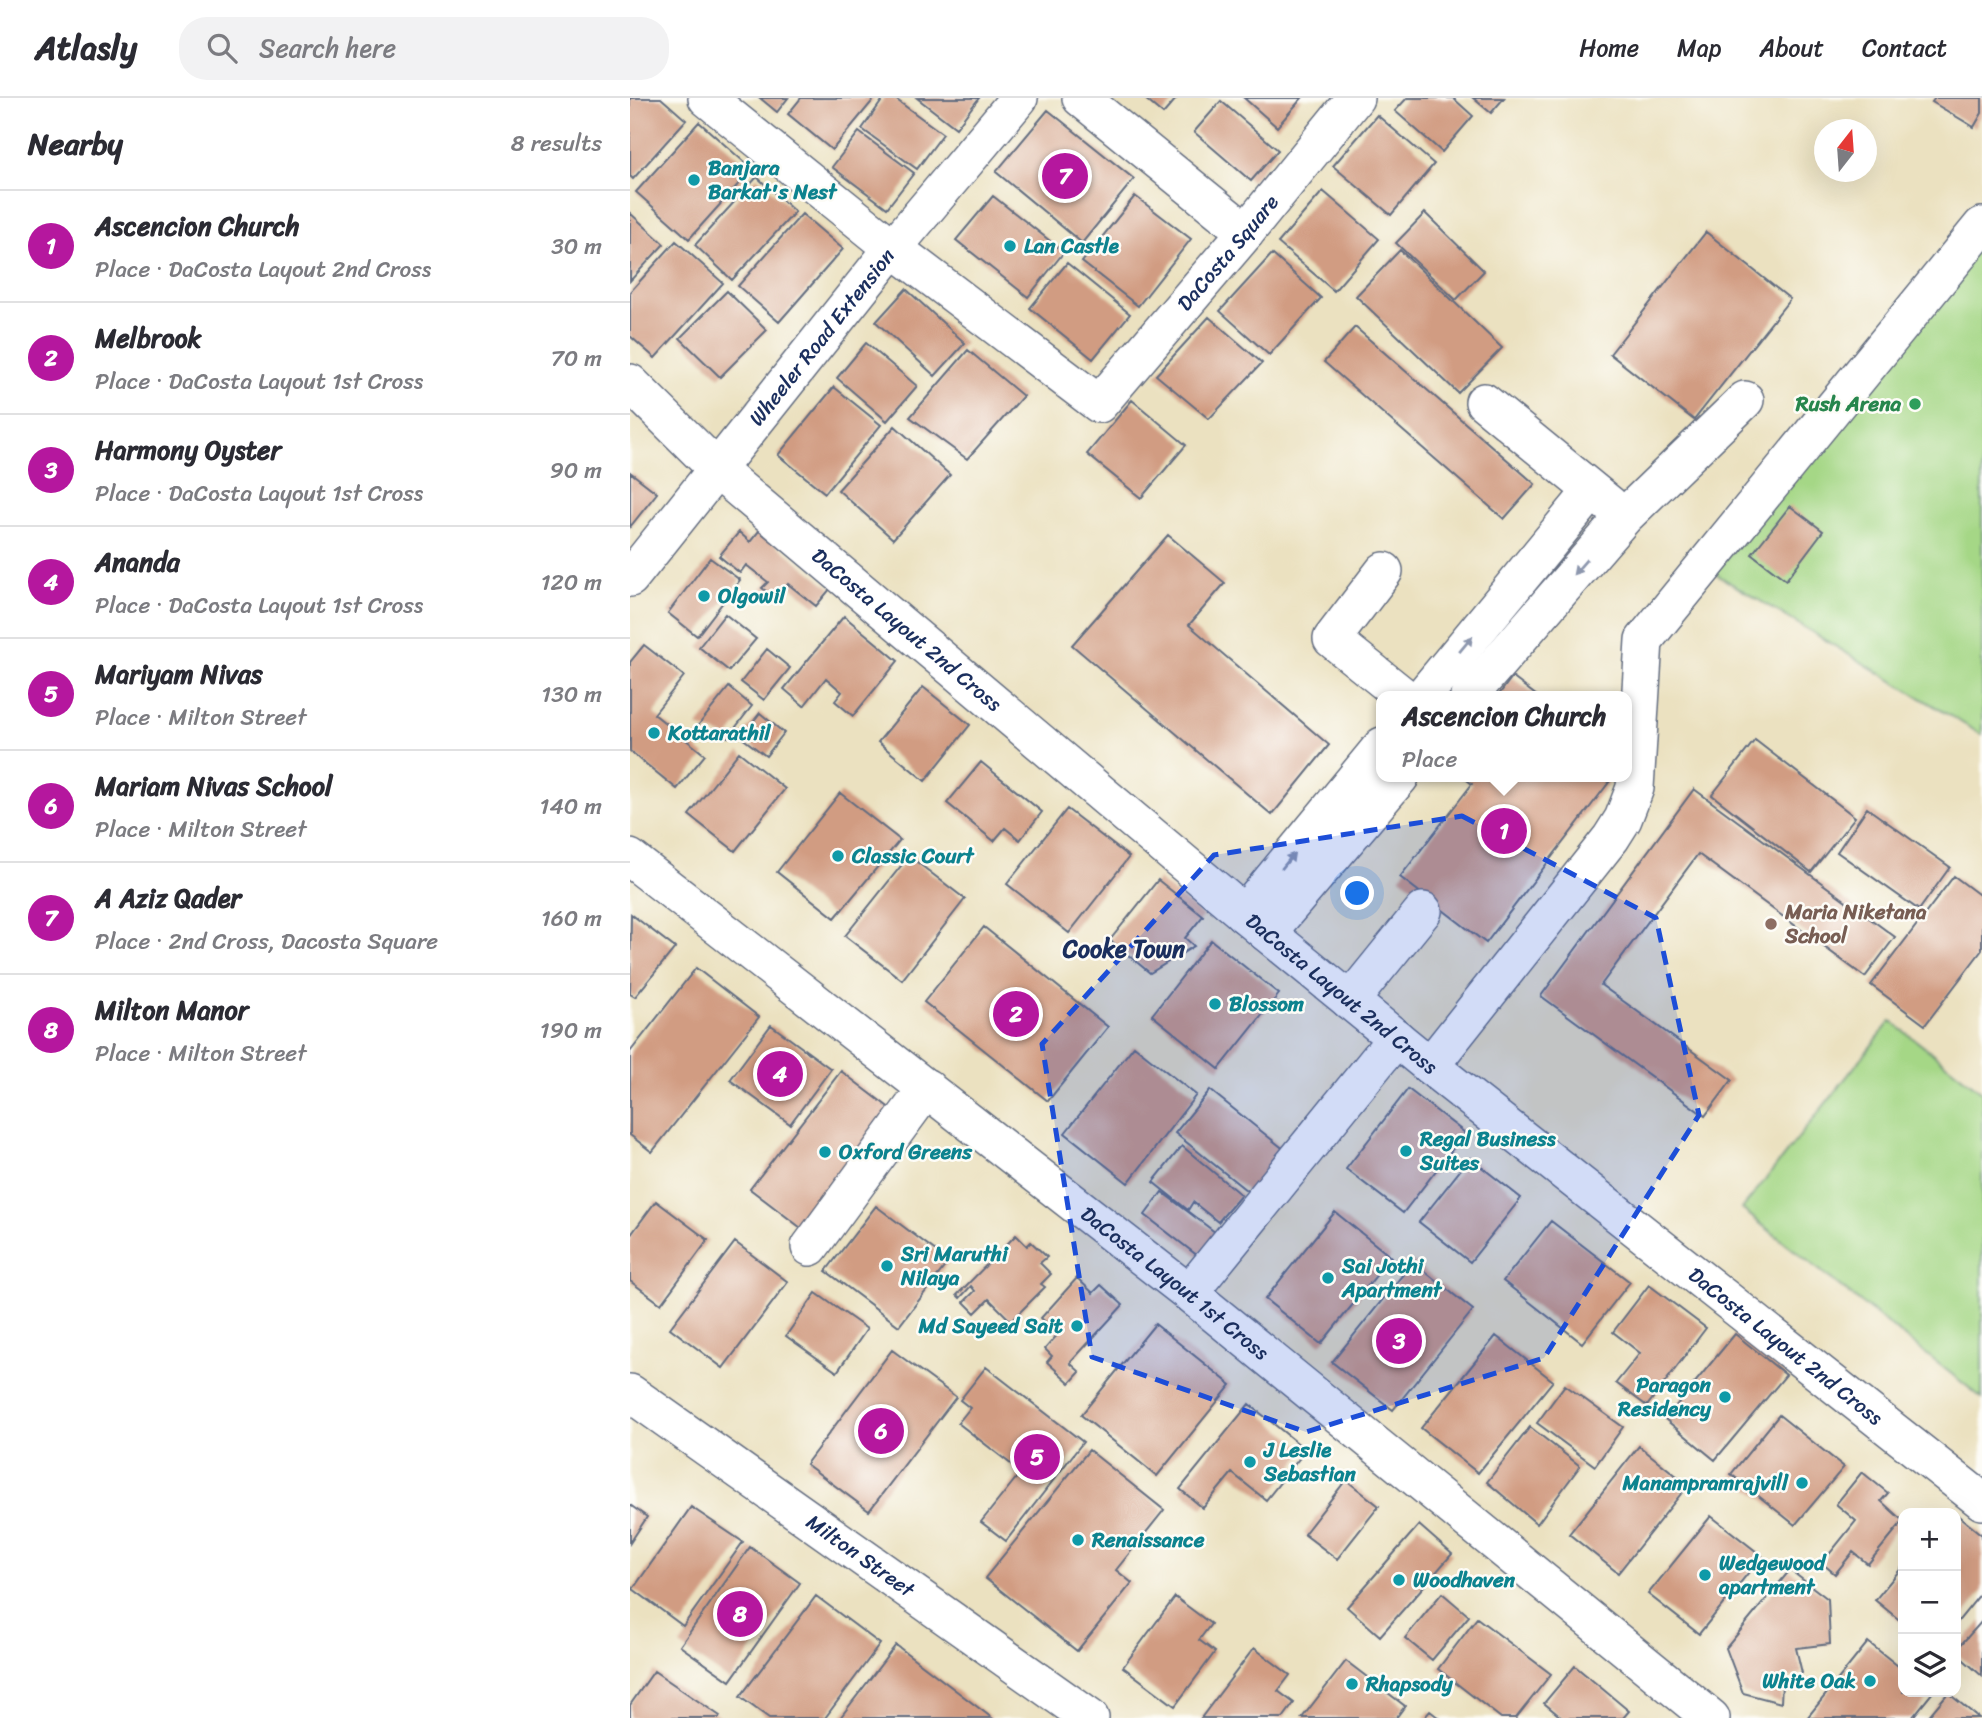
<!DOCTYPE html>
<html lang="en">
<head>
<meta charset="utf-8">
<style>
  :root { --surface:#fff; --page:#f2f2f3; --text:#2b2b33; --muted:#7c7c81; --line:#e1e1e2; --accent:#b5179e }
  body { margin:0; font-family:Sriracha,sans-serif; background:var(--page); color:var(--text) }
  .controls { position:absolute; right:21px; bottom:21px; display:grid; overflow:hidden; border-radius:14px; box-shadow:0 7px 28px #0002 }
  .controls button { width:63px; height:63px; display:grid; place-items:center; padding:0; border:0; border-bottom:2px solid var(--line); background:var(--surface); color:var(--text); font:35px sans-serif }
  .compass { position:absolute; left:1184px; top:21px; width:63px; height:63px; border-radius:50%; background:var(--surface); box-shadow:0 7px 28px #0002; rotate:17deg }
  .you { position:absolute; left:728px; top:796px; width:24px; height:24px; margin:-18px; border:5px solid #fff; border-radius:50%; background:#1a73e8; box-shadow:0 0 0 10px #1a73e833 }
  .badge { display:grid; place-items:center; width:46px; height:46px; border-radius:50%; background:var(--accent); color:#fff; font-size:23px; font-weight:700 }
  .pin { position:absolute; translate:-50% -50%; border:4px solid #fff; box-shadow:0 2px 7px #0006 }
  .popup { position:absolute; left:746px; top:593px; width:256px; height:91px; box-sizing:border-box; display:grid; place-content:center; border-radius:14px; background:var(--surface); filter:drop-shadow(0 2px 5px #0005); font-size:23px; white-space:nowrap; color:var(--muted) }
  .popup b { font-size:26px; color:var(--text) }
  .popup::after { content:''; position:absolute; left:50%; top:100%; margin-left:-14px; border:14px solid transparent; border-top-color:var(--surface) }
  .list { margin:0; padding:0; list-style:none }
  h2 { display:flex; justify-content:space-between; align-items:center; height:91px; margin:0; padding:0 28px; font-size:30px }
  h2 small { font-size:23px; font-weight:400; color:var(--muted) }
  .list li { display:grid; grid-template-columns:46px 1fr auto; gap:21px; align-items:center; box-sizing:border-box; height:112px; padding:0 28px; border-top:2px solid var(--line) }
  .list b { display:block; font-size:26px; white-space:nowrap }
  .list p { margin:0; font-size:23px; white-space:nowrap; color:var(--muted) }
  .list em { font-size:23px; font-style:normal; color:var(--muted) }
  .icon { flex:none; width:38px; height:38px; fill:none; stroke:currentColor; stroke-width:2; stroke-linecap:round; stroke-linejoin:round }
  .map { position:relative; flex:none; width:1352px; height:1620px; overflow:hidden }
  header { display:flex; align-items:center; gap:42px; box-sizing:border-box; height:98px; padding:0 35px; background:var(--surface); border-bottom:2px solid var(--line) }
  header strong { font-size:33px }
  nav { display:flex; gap:38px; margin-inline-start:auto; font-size:24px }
  .search { width:490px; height:63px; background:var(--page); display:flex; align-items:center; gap:18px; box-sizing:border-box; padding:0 24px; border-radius:28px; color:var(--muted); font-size:26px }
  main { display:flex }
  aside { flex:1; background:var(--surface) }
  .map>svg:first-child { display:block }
  .green { fill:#a5d786; stroke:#608372; stroke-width:2 }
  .building { fill:#d19c82 }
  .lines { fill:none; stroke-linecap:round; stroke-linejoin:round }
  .minor-casing { stroke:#646d80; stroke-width:40 }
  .minor { stroke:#fff; stroke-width:37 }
  .oneway { fill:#8d97ae }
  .marked { fill:#1d4ed8; fill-opacity:0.2; stroke:#1d4ed8; stroke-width:5; stroke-dasharray:14 9; stroke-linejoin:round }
  .culture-dot { fill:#0f9aa8; stroke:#fdfcf7; stroke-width:2.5 }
  .leisure-dot { fill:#2e9e5b; stroke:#fdfcf7; stroke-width:2.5 }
  .education-dot { fill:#8d6e63; stroke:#fdfcf7; stroke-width:2.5 }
  .labels { text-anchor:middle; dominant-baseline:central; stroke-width:5; stroke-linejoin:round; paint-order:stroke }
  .culture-label { font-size:21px; font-weight:bold; fill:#0d838f; stroke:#fdfcf7; text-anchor:start }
  .street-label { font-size:21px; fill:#1b2f5e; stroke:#fdfcf7 }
  .leisure-label { font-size:21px; font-weight:bold; fill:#27864d; stroke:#fdfcf7; text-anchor:end }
  .education-label { font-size:21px; font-weight:bold; fill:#785e54; stroke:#fdfcf7; text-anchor:start }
  .quarter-label { font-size:24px; font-weight:bold; fill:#1b2f5e; stroke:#fdfcf7 }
</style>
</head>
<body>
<header>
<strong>Atlasly</strong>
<div class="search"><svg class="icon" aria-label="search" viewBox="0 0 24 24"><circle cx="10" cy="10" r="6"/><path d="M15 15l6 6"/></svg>Search here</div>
<nav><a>Home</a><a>Map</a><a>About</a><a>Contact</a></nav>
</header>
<main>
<aside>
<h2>Nearby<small>8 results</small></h2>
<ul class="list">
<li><span class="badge">1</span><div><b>Ascencion Church</b><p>Place · DaCosta Layout 2nd Cross</p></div><em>30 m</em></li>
<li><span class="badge">2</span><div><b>Melbrook</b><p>Place · DaCosta Layout 1st Cross</p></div><em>70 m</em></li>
<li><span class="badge">3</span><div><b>Harmony Oyster</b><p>Place · DaCosta Layout 1st Cross</p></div><em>90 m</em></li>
<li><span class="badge">4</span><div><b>Ananda</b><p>Place · DaCosta Layout 1st Cross</p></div><em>120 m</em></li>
<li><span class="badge">5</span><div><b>Mariyam Nivas</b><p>Place · Milton Street</p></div><em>130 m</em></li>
<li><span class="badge">6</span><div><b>Mariam Nivas School</b><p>Place · Milton Street</p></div><em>140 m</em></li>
<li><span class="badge">7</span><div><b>A Aziz Qader</b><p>Place · 2nd Cross, Dacosta Square</p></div><em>160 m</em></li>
<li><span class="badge">8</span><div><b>Milton Manor</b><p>Place · Milton Street</p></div><em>190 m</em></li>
</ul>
</aside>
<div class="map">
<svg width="1352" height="1620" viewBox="0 0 1352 1620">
  <rect width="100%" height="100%" fill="#fdfcf7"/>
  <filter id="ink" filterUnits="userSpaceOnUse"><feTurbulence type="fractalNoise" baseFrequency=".0143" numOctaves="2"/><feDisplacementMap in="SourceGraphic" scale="14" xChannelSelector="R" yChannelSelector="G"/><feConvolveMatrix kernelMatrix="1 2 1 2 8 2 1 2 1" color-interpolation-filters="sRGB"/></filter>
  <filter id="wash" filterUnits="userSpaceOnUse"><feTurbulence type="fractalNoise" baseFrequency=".00686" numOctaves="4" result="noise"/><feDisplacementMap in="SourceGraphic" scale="28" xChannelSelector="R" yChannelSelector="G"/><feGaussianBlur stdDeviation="1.57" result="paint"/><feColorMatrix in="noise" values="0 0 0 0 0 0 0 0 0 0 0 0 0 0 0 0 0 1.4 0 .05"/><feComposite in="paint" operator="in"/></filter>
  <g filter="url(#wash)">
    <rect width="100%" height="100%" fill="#ebe1c0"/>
    <path class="green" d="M 1352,137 L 1352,637 L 1084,475 Z
      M 1261,923 L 1352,994 L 1352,1300 L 1112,1111 Z"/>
    <g id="blocks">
      <path class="building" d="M 0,0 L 31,0 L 56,22 L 3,81 L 0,78 Z
        M 130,0 L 158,0 L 147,14 Z
        M 171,0 L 245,0 L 202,52 L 158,16 Z
        M 254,0 L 264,0 L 313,36 L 287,71 L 232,31 Z
        M 287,0 L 349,0 L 326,30 Z
        M 514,0 L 547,0 L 533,16 Z
        M 614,0 L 672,0 L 647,29 Z
        M 777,0 L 823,0 L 843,18 L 812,54 L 765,13 Z
        M 843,0 L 874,0 L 861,15 Z
        M 1305,0 L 1352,0 L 1352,15 L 1344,29 L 1302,4 Z
        M 591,3 L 648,52 L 621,83 L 564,34 Z
        M 418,12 L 504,81 L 452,145 L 366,74 Z
        M 747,17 L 804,66 L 761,117 L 703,68 Z
        M 69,24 L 122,71 L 59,141 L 6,94 Z
        M 229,34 L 284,75 L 257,110 L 202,69 Z
        M 127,79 L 165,114 L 102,182 L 65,147 Z
        M 693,93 L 749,141 L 704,193 L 648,145 Z
        M 363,98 L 434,154 L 398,199 L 326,142 Z
        M 505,98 L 561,141 L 508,208 L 452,164 Z
        M 0,115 L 34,146 L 0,183 Z
        M 795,115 L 854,173 L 826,202 L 766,145 Z
        M 172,116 L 213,151 L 149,224 L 108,188 Z
        M 1076,134 L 1160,201 L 1064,322 L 980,256 Z
        M 46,143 L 93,185 L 25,260 L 0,238 L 0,194 Z
        M 770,152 L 872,250 L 828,295 L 726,198 Z
        M 642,156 L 691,200 L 639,257 L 590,213 Z
        M 437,165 L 500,216 L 463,261 L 400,210 Z
        M 276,191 L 335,245 L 305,278 L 246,224 Z
        M 97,193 L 137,232 L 90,279 L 50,240 Z
        M 579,219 L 632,265 L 579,321 L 526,277 Z
        M 725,229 L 905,386 L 874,421 L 694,264 Z
        M 236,245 L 287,288 L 257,323 L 207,280 Z
        M 338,252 L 393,298 L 337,361 L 280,319 Z
        M 204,289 L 251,327 L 195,395 L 148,357 Z
        M 502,302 L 556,347 L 511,400 L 457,356 Z
        M 265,328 L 320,377 L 263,441 L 208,392 Z
        M 0,374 L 27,395 L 0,429 Z
        M 1160,408 L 1193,433 L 1156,482 L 1122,456 Z
        M 129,433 L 201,490 L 186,508 L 158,486 L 146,501 L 132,490 L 138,484 L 116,467 L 110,475 L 89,458 L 109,434 L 120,444 Z
        M 538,437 L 595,485 L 559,527 L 699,647 L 642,717 L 442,547 Z
        M 80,460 L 110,482 L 67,538 L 38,515 Z
        M 95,516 L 126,541 L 99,573 L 69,549 Z
        M 214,518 L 268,563 L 223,618 L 205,603 L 212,594 L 196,580 L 174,608 L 154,591 Z
        M 14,547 L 54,578 L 24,616 L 75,657 L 47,691 L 0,653 L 0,564 Z
        M 137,551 L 160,570 L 134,602 L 111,584 Z
        M 882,579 L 907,598 L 868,598 Z
        M 99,589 L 122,608 L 98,639 L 67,629 Z
        M 293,589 L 340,627 L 295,683 L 248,644 Z
        M 130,615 L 154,635 L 136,658 L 111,639 Z
        M 1125,642 L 1225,719 L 1181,774 L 1082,697 Z
        M 109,654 L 155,691 L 105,753 L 59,717 Z
        M 351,664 L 412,714 L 390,742 L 375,730 L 364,743 L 317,705 Z
        M 833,679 L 983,679 L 856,845 L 770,779 L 842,686 Z
        M 1064,691 L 1265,839 L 1235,879 L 1068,756 L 971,887 L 1102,982 L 1075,1018 L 911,898 Z
        M 210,695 L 270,742 L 205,820 L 147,774 Z
        M 1237,710 L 1320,769 L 1289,812 L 1207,754 Z
        M 437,711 L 499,759 L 439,835 L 377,786 Z
        M 279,758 L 335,801 L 272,882 L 215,838 Z
        M 1324,778 L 1352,799 L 1352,852 L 1295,927 L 1241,887 Z
        M 528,782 L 573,818 L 555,840 L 564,848 L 520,875 L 480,842 Z
        M 1,816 L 45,850 L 5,899 L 0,896 Z
        M 354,829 L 478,929 L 418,1003 L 294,904 Z
        M 581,842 L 649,896 L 589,971 L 522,917 Z
        M 66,870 L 129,919 L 22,1054 L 0,1037 L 0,954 Z
        M 141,927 L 201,971 L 160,1026 L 100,982 Z
        M 504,948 L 566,997 L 498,1085 L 435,1035 Z
        M 211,973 L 270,1018 L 179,1136 L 120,1091 Z
        M 778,991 L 835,1035 L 773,1115 L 716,1071 Z
        M 580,992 L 656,1053 L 621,1096 L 545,1035 Z
        M 552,1048 L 611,1097 L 588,1124 L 563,1104 L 558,1112 L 523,1084 Z
        M 840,1060 L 891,1100 L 840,1164 L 789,1124 Z
        M 532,1094 L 586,1135 L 568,1158 L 515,1117 Z
        M 26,1103 L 78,1142 L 31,1206 L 0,1183 L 0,1138 Z
        M 246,1108 L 319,1163 L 269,1228 L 196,1173 Z
        M 705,1114 L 761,1159 L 691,1246 L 635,1201 Z
        M 921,1123 L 1000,1184 L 952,1245 L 873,1183 Z
        M 386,1137 L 397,1148 L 401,1144 L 417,1159 L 410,1165 L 421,1176 L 411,1186 L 415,1189 L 381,1223 L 359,1201 L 345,1215 L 334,1204 L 345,1193 L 341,1188 L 330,1200 L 327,1197 Z
        M 105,1144 L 158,1184 L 93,1270 L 40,1230 Z
        M 783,1164 L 843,1212 L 763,1312 L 702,1264 Z
        M 447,1180 L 463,1195 L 471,1187 L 493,1207 L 440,1265 L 450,1274 L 440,1285 L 417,1264 L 422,1258 L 415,1251 L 428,1236 L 411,1220 Z
        M 1019,1187 L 1076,1230 L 1017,1308 L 986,1285 L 1010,1255 L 983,1234 Z
        M 186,1195 L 237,1231 L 207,1274 L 156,1238 Z
        M 525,1226 L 601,1287 L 527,1378 L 451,1317 Z
        M 1105,1236 L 1156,1277 L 1085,1362 L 1035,1321 Z
        M 866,1238 L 923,1283 L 848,1375 L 791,1330 Z
        M 262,1252 L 326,1299 L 239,1413 L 176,1366 Z
        M 356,1269 L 453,1344 L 376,1443 L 351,1424 L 391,1374 L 328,1325 L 340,1310 L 330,1302 Z
        M 935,1287 L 993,1329 L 965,1368 L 907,1325 Z
        M 619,1306 L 676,1352 L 636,1402 L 602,1375 L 573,1410 L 550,1391 Z
        M 1149,1317 L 1214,1369 L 1165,1427 L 1101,1376 Z
        M 900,1329 L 950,1368 L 907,1426 L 857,1384 Z
        M 1009,1348 L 1058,1387 L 988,1475 L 939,1436 Z
        M 459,1352 L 534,1412 L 486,1472 L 502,1485 L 447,1553 L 355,1480 Z
        M 1232,1374 L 1258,1395 L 1251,1403 L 1273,1423 L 1238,1466 L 1223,1454 L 1205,1476 L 1192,1465 L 1226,1423 L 1206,1406 Z
        M 716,1382 L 749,1408 L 707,1461 L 674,1436 Z
        M 0,1407 L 17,1419 L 0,1445 Z
        M 61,1409 L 113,1444 L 53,1528 L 3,1491 Z
        M 1326,1416 L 1352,1437 L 1352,1494 L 1326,1526 Z
        M 1081,1418 L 1132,1458 L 1069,1536 L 1018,1496 Z
        M 789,1427 L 822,1456 L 750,1538 L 717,1509 Z
        M 120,1449 L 170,1485 L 100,1583 L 50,1548 Z
        M 1273,1468 L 1273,1525 L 1245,1502 Z
        M 1160,1472 L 1198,1501 L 1200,1546 L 1166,1550 L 1172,1575 L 1152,1584 L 1151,1605 L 1113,1595 L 1096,1550 Z
        M 812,1495 L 839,1518 L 802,1562 L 775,1540 Z
        M 186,1498 L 250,1546 L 195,1620 L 139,1620 L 110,1599 Z
        M 545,1499 L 581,1526 L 569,1542 L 585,1554 L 545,1608 L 493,1569 Z
        M 847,1520 L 921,1576 L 886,1620 L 871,1620 L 808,1571 Z
        M 1352,1523 L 1352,1578 L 1326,1555 L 1326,1552 Z
        M 1238,1544 L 1273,1572 L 1273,1594 L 1303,1594 L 1282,1620 L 1177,1620 Z
        M 266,1547 L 362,1620 L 210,1620 Z
        M 624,1550 L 660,1577 L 648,1593 L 664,1605 L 653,1620 L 571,1620 Z
        M 716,1563 L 775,1608 L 766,1620 L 672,1620 Z
        M 945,1568 L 999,1613 L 993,1620 L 932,1620 L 914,1605 Z
        M 24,1573 L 90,1618 L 89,1620 L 0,1620 L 0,1607 Z
        M 1318,1595 L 1349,1620 L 1297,1620 Z
        M 800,1613 L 809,1620 L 794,1620 Z"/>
    </g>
  </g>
  <g filter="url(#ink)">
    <use href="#blocks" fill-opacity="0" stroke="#646d80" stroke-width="2"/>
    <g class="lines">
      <defs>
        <g id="minor">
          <path id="s1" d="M 77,0 L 263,150 L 469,306 L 616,134 L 725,0"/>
          <path d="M 451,0 L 616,134"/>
          <path id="s2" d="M 0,285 L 94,378 L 637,835 L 800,968 L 1352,1403"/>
          <path d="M 854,304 L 980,407"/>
          <path d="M 754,473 L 702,541 L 773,598"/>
          <path id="s3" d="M 0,480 L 263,150 L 389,0"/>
          <path d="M 793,598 L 962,393"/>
          <path d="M 839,598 L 995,418 L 1115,302"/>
          <path id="s4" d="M 0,760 L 559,1195 L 1081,1620"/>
          <path d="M 614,816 L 752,648"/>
          <path d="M 637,835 L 770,679"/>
          <path d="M 720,903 L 793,813"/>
          <path d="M 800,968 L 981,740 L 993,721 L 1005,690 L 1014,542 L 1352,128"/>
          <path d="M 180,1149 L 297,990"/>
          <path d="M 559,1195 L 766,940"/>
          <path id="s5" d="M 0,1295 L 460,1620"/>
        </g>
      </defs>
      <use href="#minor" class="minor-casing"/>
      <use href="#minor" class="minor"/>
    </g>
    <defs><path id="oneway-solid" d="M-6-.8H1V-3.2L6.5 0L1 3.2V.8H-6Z" transform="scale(1.75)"/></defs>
    <g class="oneway">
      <use href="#oneway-solid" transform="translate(950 469) rotate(131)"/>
      <use href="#oneway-solid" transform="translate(836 546) rotate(-50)"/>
      <use href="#oneway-solid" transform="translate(658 763) rotate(-51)"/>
    </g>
  </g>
  <path class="marked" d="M 832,718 L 1026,820 L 1069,1017 L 914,1260 L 676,1334 L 462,1259 L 412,946 L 584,757 Z"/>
  <g class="culture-dot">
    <circle cx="64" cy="82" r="7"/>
    <circle cx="380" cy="148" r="7"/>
    <circle cx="74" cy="498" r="7"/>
    <circle cx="24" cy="635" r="7"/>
    <circle cx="208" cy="758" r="7"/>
    <circle cx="585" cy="906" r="7"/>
    <circle cx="776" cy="1053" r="7"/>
    <circle cx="195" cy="1054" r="7"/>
    <circle cx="257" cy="1168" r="7"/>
    <circle cx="698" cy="1180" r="7"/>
    <circle cx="447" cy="1228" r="7"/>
    <circle cx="1095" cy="1299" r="7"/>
    <circle cx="620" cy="1364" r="7"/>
    <circle cx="1172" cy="1385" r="7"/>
    <circle cx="448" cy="1442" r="7"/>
    <circle cx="1075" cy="1477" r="7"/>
    <circle cx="769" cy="1482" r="7"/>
    <circle cx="1240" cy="1583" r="7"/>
    <circle cx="722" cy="1586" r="7"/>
  </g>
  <circle class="leisure-dot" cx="1285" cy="306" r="7"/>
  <circle class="education-dot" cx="1141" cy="826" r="7"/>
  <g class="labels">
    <g class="culture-label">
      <text x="78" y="70">Banjara<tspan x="78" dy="24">Barkat's Nest</tspan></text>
      <text x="394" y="148">Lan Castle</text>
      <text x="88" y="498">Olgowil</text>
      <text x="38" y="635">Kottarathil</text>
      <text x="222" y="758">Classic Court</text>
      <text x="599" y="906">Blossom</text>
      <text x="790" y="1041">Regal Business<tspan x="790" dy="24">Suites</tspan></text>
      <text x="209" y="1054">Oxford Greens</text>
      <text x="271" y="1156">Sri Maruthi<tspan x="271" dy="24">Nilaya</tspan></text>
      <text x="712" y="1168">Sai Jothi<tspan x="712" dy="24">Apartment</tspan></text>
      <text x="433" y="1228" text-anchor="end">Md Sayeed Sait</text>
      <text x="1081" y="1287" text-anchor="end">Paragon<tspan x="1081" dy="24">Residency</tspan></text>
      <text x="634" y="1352">J Leslie<tspan x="634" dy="24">Sebastian</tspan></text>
      <text x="1158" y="1385" text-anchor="end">Manampramrajvill</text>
      <text x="462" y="1442">Renaissance</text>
      <text x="1089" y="1465">Wedgewood<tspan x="1089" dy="24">apartment</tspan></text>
      <text x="783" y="1482">Woodhaven</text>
      <text x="1226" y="1583" text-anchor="end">White Oak</text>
      <text x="736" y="1586">Rhapsody</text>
    </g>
    <g class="street-label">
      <text stroke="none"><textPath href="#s1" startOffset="696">DaCosta Square</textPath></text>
      <text stroke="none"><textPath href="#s3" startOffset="308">Wheeler Road Extension</textPath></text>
      <text stroke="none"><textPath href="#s2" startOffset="371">DaCosta Layout 2nd Cross</textPath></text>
      <text stroke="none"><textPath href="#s2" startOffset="938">DaCosta Layout 2nd Cross</textPath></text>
      <text stroke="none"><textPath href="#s4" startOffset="691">DaCosta Layout 1st Cross</textPath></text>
      <text stroke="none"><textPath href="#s2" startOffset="1505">DaCosta Layout 2nd Cross</textPath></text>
      <text stroke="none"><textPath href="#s5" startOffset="282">Milton Street</textPath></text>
    </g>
    <g class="leisure-label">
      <text x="1271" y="306">Rush Arena</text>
    </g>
    <g class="education-label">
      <text x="1155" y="814">Maria Niketana<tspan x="1155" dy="24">School</tspan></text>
    </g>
    <g class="quarter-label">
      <text x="494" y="851">Cooke Town</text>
    </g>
  </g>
</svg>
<div class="controls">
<button>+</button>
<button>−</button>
<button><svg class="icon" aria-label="layers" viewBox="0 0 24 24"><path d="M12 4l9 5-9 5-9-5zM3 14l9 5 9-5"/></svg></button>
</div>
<svg class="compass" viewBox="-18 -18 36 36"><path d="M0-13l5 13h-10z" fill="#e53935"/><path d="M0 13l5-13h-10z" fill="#7c7c81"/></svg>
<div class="you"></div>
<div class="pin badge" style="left:874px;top:733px">1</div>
<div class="popup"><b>Ascencion Church</b>Place</div>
<div class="pin badge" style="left:386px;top:916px">2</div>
<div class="pin badge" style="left:769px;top:1243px">3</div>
<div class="pin badge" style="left:150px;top:976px">4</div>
<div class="pin badge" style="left:407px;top:1359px">5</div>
<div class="pin badge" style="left:251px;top:1333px">6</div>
<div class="pin badge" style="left:435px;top:78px">7</div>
<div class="pin badge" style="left:110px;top:1516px">8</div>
</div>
</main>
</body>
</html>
